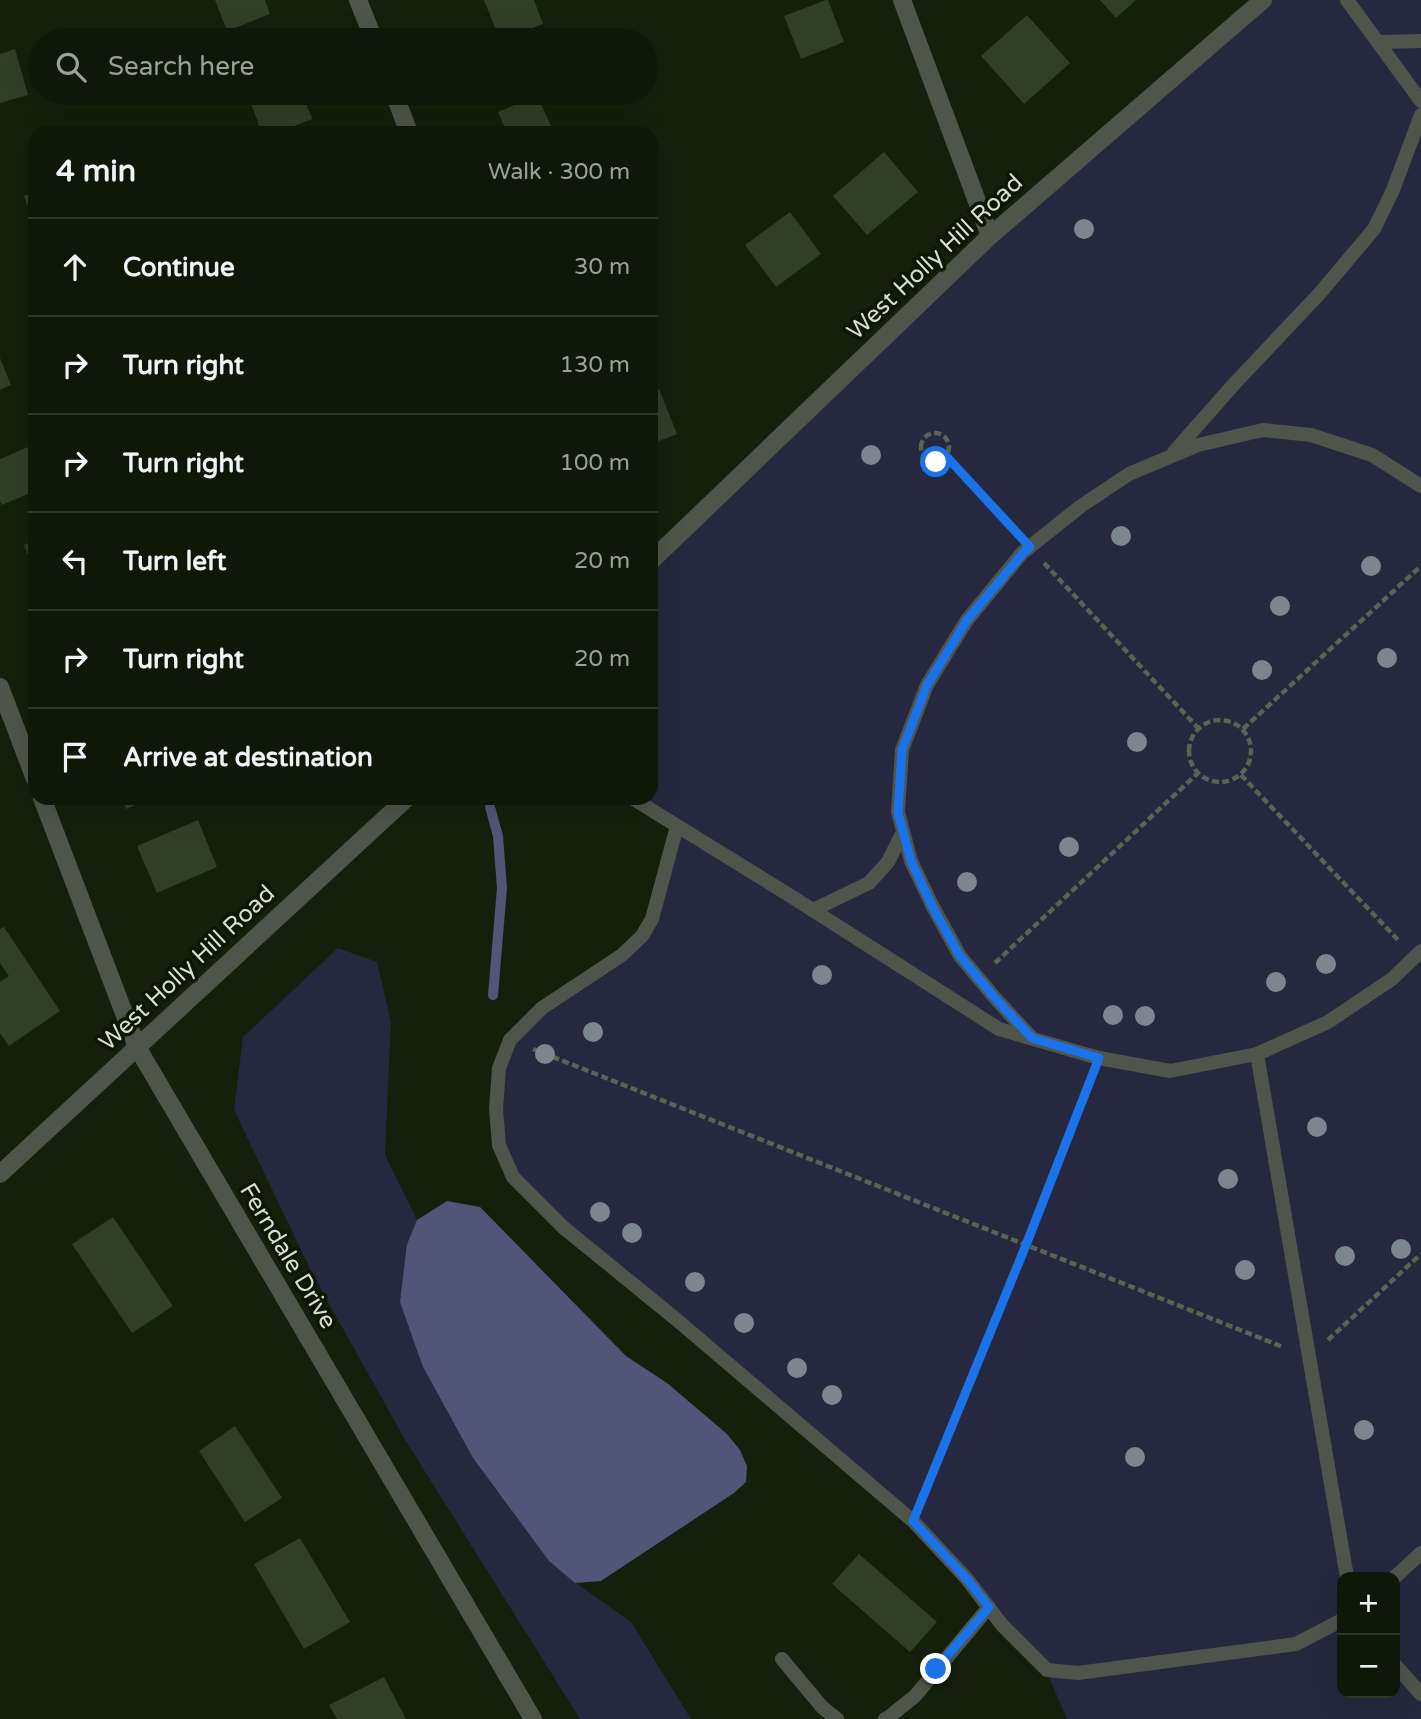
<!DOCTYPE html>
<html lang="en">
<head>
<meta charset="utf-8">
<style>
  :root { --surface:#0f1808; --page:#182112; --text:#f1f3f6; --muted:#9ba09c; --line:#2f3729 }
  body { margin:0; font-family:"Varela Round",sans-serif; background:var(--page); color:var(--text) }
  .controls { position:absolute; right:21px; bottom:21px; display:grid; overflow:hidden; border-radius:14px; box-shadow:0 7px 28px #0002 }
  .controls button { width:63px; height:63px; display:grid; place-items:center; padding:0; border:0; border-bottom:2px solid var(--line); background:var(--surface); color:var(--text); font:35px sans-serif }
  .stop { position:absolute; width:21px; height:21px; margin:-16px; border:5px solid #1a73e8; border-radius:50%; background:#fff }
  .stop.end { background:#1a73e8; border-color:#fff; box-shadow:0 2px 7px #0008 }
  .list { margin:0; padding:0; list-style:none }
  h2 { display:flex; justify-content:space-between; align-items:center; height:91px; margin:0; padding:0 28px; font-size:30px }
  h2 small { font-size:23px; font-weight:400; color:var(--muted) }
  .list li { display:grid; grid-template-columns:46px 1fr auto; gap:21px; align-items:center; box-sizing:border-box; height:98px; padding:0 28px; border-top:2px solid var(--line) }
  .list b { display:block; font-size:26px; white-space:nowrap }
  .list em { font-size:23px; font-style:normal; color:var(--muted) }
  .icon { flex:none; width:38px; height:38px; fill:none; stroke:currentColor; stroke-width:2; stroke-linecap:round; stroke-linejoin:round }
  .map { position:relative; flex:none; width:1421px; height:1719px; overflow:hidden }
  .search { position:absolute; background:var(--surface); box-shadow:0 7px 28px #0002; left:28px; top:28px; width:630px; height:77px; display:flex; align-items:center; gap:18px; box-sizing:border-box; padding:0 24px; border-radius:38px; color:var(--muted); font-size:26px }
  .panel { position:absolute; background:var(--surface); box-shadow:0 7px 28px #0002; left:28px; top:126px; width:630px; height:679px; border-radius:21px }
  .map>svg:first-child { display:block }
  .green { fill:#26283f; fill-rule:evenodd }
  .water { fill:#515577 }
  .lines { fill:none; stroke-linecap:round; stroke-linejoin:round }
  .stream { stroke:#515577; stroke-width:10 }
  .building { fill:#313e28 }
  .path { stroke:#596452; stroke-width:4.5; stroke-dasharray:7 3.5; stroke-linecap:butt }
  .service { stroke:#4f554b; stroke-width:14 }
  .minor { stroke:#4f554b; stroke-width:18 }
  .tertiary { stroke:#4f554b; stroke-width:18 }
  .tree { fill:#7c8590 }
  .route { stroke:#1a73e8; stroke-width:9 }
  .labels { text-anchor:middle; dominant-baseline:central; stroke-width:7; stroke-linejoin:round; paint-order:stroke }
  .street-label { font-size:24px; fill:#d6dfd1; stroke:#0c1704 }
</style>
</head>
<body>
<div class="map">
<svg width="1421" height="1719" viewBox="0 0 1421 1719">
  <rect width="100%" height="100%" fill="#14200b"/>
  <path class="green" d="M 1263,0 L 1421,0 L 1421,1719 L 1067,1719 L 1046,1670 L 913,1521 L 513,1177 L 496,1109 L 510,1040 L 642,936 L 677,826 L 632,798 L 651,798 L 651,561 L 990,236 ZM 1342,1577 L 1395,1577 L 1395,1693 L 1342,1693 Z
    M 338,948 L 377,962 L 391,1022 L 385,1155 L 417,1220 L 407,1244 L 423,1367 L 473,1458 L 549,1561 L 576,1583 L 631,1622 L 691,1719 L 580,1719 L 404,1438 L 313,1275 L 234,1110 L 243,1037 Z"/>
  <path class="water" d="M 447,1201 L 480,1207 L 626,1356 L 667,1383 L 727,1434 L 740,1450 L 747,1466 L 746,1482 L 734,1493 L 601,1581 L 575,1583 L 549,1561 L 473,1458 L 423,1367 L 400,1302 L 407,1244 L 417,1220 Z"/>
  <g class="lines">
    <path class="stream" d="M 490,807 L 498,836 L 502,888 L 493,995"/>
  </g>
  <path class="building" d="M 215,0 L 265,0 L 270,14 L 227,31 Z
    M 484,0 L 534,0 L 543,24 L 500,40 Z
    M 826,0 L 828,0 L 844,42 L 801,59 L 784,16 Z
    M 1100,0 L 1136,0 L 1116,18 Z
    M 1027,15 L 1070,63 L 1024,104 L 981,56 Z
    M 15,49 L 28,95 L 0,103 L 0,54 Z
    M 247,93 L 302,93 L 312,119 L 276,133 L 262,133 Z
    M 537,95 L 554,133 L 496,133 L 495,130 L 504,126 L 498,112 Z
    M 884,152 L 918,192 L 867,235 L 833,196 Z
    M 35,192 L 35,225 L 24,196 Z
    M 790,212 L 821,254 L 776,287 L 745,245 Z
    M 0,358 L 11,385 L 0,390 Z
    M 659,389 L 677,434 L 651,444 L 651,392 Z
    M 35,444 L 35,491 L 2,505 L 0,501 L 0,459 Z
    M 35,541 L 35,574 L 24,545 Z
    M 122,798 L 154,798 L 126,809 Z
    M 198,820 L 217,867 L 157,893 L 137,846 Z
    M 4,927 L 60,1011 L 9,1046 L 0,1033 L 0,982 L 9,976 L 0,963 L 0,929 Z
    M 113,1217 L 173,1306 L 132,1333 L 72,1244 Z
    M 235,1426 L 282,1498 L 245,1522 L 199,1451 Z
    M 300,1538 L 350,1622 L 304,1649 L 254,1564 Z
    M 859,1554 L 937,1622 L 910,1652 L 832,1584 Z
    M 384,1677 L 406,1719 L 337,1719 L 329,1705 Z"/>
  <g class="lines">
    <path class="path" d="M921 447a14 14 0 1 1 28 0a14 14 0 1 1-28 0Z
      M 946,456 L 1015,530
      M 1044,563 L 1199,729
      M1189 751a31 31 0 1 1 62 0a31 31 0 1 1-62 0Z
      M 1243,729 L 1421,566
      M 1241,775 L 1399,941
      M 995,963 L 1198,773
      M 533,1049 L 1283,1347
      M 1328,1340 L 1421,1254
      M 922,1499 L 1026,1245 L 1091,1078"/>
    <path class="service" d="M 1347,0 L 1421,101
      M 1379,42 L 1421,41
      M 1174,452 L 1235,383 L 1320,293 L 1374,229 L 1393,190 L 1421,115
      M 632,798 L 789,895 L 999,1029 L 1099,1058 L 1170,1071 L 1257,1054 L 1328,1022 L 1392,979 L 1421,951
      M 677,826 L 652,919 L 642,936 L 622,955 L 542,1008 L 510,1040 L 499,1068 L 496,1109 L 499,1145 L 513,1177 L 564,1228 L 677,1320 L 913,1521 L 967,1579 L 1002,1625 L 1047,1670 L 1078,1673 L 1296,1644 L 1342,1620
      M 813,910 L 869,883 L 888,862 L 903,832
      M 1032,1038 L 995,998 L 960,956 L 933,907 L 911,861 L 898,812 L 902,750 L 927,685 L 967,620 L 1022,553 L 1081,506 L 1129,474 L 1198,445 L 1263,430 L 1311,435 L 1372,455 L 1421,486
      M 1257,1054 L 1347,1577
      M 1395,1577 L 1421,1553
      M 782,1659 L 822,1707 L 837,1719
      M 1395,1665 L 1421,1694
      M 885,1719 L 889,1717 L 915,1696 L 989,1607"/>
    <path class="minor" d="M 358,0 L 374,40
      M 902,0 L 990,236
      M 394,93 L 409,133
      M 0,687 L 35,779
      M 42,798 L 137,1047 L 533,1719"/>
    <path class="tertiary" d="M 651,561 L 990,236 L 1263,0
      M 0,1174 L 407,798"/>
  </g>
  <g class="tree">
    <circle cx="1084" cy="229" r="10"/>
    <circle cx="871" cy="455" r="10"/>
    <circle cx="1121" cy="536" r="10"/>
    <circle cx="1371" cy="566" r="10"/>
    <circle cx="1280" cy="606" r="10"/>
    <circle cx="1387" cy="658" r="10"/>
    <circle cx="1262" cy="670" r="10"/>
    <circle cx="1137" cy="742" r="10"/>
    <circle cx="1069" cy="847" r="10"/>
    <circle cx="967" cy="882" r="10"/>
    <circle cx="1326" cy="964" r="10"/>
    <circle cx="822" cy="975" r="10"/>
    <circle cx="1276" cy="982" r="10"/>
    <circle cx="1113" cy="1015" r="10"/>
    <circle cx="1145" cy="1016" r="10"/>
    <circle cx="593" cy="1032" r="10"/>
    <circle cx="545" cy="1054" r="10"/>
    <circle cx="1317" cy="1127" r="10"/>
    <circle cx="1228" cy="1179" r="10"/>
    <circle cx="600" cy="1212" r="10"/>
    <circle cx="632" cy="1233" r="10"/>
    <circle cx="1401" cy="1249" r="10"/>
    <circle cx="1345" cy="1256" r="10"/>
    <circle cx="1245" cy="1270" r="10"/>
    <circle cx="695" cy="1282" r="10"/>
    <circle cx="744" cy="1323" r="10"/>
    <circle cx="797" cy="1368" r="10"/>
    <circle cx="832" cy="1395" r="10"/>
    <circle cx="1364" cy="1430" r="10"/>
    <circle cx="1135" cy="1457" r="10"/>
  </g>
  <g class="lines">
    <path class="route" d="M 936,462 L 945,458 L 946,456 L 1030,547 L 1023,553 L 967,620 L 927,685 L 902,750 L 898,813 L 911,861 L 933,908 L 960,956 L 995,998 L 1032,1038 L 1099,1058 L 1026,1245 L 913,1521 L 967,1579 L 989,1607 L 936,1669"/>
  </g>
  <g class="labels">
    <g class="street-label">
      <text transform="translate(935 257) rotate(-43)">West Holly Hill Road</text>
      <text transform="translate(187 968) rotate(-43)">West Holly Hill Road</text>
      <text transform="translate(288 1256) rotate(59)">Ferndale Drive</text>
    </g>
  </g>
</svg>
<div class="controls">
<button>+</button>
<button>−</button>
</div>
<div class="stop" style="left:936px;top:462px"></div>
<div class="stop end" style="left:936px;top:1669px"></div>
<div class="search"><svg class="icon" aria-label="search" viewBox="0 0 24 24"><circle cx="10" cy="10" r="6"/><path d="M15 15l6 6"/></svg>Search here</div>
<section class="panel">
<h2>4 min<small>Walk · 300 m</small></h2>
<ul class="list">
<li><svg class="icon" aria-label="ahead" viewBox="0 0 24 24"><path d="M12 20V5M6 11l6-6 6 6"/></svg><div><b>Continue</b></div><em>30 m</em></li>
<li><svg class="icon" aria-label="right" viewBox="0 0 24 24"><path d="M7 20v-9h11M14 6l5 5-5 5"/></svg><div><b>Turn right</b></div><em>130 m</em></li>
<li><svg class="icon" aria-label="right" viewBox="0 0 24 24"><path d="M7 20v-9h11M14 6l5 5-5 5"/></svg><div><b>Turn right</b></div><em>100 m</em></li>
<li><svg class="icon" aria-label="left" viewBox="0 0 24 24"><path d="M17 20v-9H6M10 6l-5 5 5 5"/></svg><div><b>Turn left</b></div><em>20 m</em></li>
<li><svg class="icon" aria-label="right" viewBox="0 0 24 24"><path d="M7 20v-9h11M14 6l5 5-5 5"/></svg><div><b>Turn right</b></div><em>20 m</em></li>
<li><svg class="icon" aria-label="arrive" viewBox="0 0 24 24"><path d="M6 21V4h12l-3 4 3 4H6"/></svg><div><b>Arrive at destination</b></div></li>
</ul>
</section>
</div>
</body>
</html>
